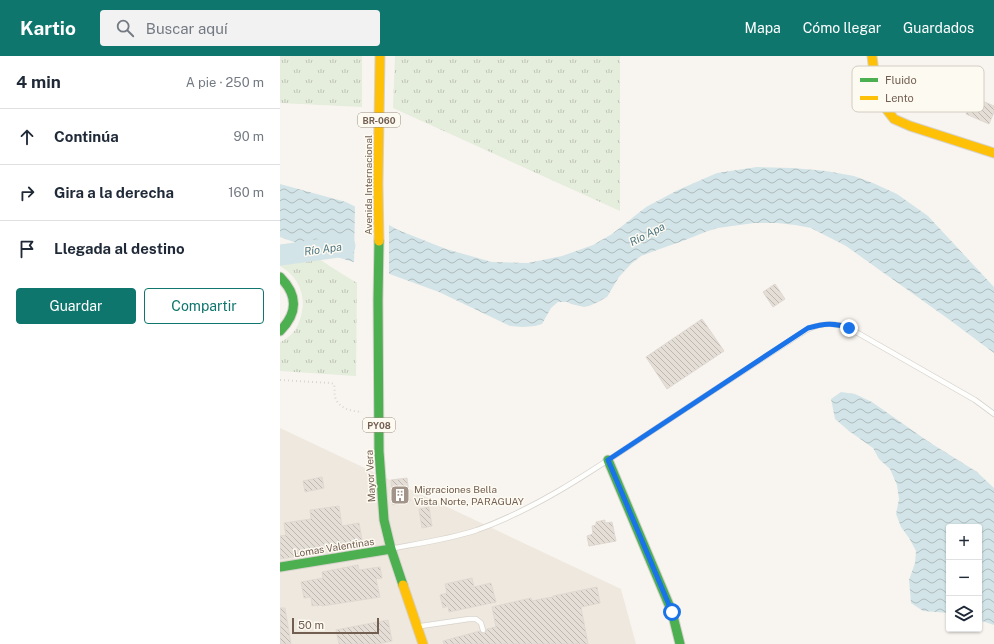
<!DOCTYPE html>
<html lang="es">
<head>
<meta charset="utf-8">
<style>
  :root { --surface:#fff; --page:#f2f2f3; --text:#1f2937; --muted:#747a83; --line:#e0e1e3; --accent:#0f766e }
  body { margin:0; font-family:"Public Sans",sans-serif; background:var(--page); color:var(--text) }
  .controls { position:absolute; right:12px; bottom:12px; display:grid; overflow:hidden; border-radius:4px; box-shadow:0 1px 3px #0004 }
  .controls button { width:36px; height:36px; display:grid; place-items:center; padding:0; border:0; border-bottom:1px solid var(--line); background:var(--surface); color:var(--text); font:20px sans-serif }
  .scale { position:absolute; left:12px; bottom:10px; width:87px; box-sizing:border-box; padding-left:4px; border:2px solid #735f51; border-top:0; font-size:11px; line-height:14px; white-space:nowrap; color:#735f51; -webkit-text-stroke:3px #fdfaf2; paint-order:stroke }
  .stop { position:absolute; width:12px; height:12px; margin:-9px; border:3px solid #1a73e8; border-radius:50%; background:#fff }
  .stop.end { background:#1a73e8; border-color:#fff; box-shadow:0 1px 4px #0008 }
  .list { margin:0; padding:0; list-style:none }
  h2 { display:flex; justify-content:space-between; align-items:center; height:52px; margin:0; padding:0 16px; font-size:17px }
  h2 small { font-size:13px; font-weight:400; color:var(--muted) }
  .list li { display:grid; grid-template-columns:26px 1fr auto; gap:12px; align-items:center; box-sizing:border-box; height:56px; padding:0 16px; border-top:1px solid var(--line) }
  .list b { display:block; font-size:15px; white-space:nowrap }
  .list em { font-size:13px; font-style:normal; color:var(--muted) }
  .actions { display:flex; gap:8px; padding:12px 16px }
  .actions a { flex:1; padding:9px 0; border:1px solid var(--accent); border-radius:4px; text-align:center; font-size:14px; color:var(--accent) }
  .actions .main { background:var(--accent); color:#fff }
  .icon { flex:none; width:22px; height:22px; fill:none; stroke:currentColor; stroke-width:2; stroke-linecap:round; stroke-linejoin:round }
  .map { position:relative; flex:none; width:714px; height:588px; overflow:hidden }
  header { display:flex; align-items:center; gap:24px; box-sizing:border-box; height:56px; padding:0 20px; background:var(--accent); color:#fff }
  header strong { font-size:19px }
  nav { display:flex; gap:22px; margin-inline-start:auto; font-size:14px }
  .search { width:280px; height:36px; background:var(--page); display:flex; align-items:center; gap:10px; box-sizing:border-box; padding:0 14px; border-radius:4px; color:var(--muted); font-size:15px }
  main { display:flex }
  aside { flex:1; background:var(--surface) }
  .map>svg:first-child { display:block }
  .residential { fill:#efe8de }
  .grass { fill:url(#grass-tufts) }
  .water { fill:url(#water-waves) }
  .pier { fill:#f8f5f0 }
  .lines { fill:none; stroke-linecap:round; stroke-linejoin:round }
  .river { stroke:#d2e4e7; stroke-width:21 }
  .building { fill:url(#building-back-hatch); stroke:#e0d9d2 }
  .lane-casing { stroke:#d7d2cd; stroke-width:6 }
  .fast-casing { stroke:#d7d2cd; stroke-width:11 }
  .slow-casing { stroke:#d7d2cd; stroke-width:11 }
  .path { stroke:#dad5d0; stroke-width:2; stroke-dasharray:1 3; stroke-linecap:butt }
  .lane { stroke:#fefefd; stroke-width:4.5 }
  .fast { stroke:#4caf50; stroke-width:9 }
  .slow { stroke:#ffc107; stroke-width:9 }
  .route { stroke:#1a73e8; stroke-width:5 }
  .labels { text-anchor:middle; dominant-baseline:central; stroke-width:3; stroke-linejoin:round; paint-order:stroke }
  .shield { fill:#fdfaf2; stroke:#9c8e81; stroke-width:1 }
  .shield-label { font-size:9px; font-weight:bold; fill:#735f51 }
  .street-label { font-size:10px; fill:#735f51; stroke:#fdfaf2 }
  .poi-label { font-size:10px; fill:#735f51; stroke:#fdfaf2; text-anchor:start }
  .water-label { font-size:11px; font-style:italic; fill:#4d7784; stroke:#fdfaf2 }
  .key { fill:#fdfaf2; stroke:#d4ccc2; stroke-width:1 }
  .key-label { font-size:11px; fill:#735f51 }
</style>
</head>
<body>
<header>
<strong>Kartio</strong>
<div class="search"><svg class="icon" aria-label="search" viewBox="0 0 24 24"><circle cx="10" cy="10" r="6"/><path d="M15 15l6 6"/></svg>Buscar aquí</div>
<nav><a>Mapa</a><a>Cómo llegar</a><a>Guardados</a></nav>
</header>
<main>
<aside>
<h2>4 min<small>A pie · 250 m</small></h2>
<ul class="list">
<li><svg class="icon" aria-label="ahead" viewBox="0 0 24 24"><path d="M12 20V5M6 11l6-6 6 6"/></svg><div><b>Continúa</b></div><em>90 m</em></li>
<li><svg class="icon" aria-label="right" viewBox="0 0 24 24"><path d="M7 20v-9h11M14 6l5 5-5 5"/></svg><div><b>Gira a la derecha</b></div><em>160 m</em></li>
<li><svg class="icon" aria-label="arrive" viewBox="0 0 24 24"><path d="M6 21V4h12l-3 4 3 4H6"/></svg><div><b>Llegada al destino</b></div></li>
</ul>
<div class="actions"><a class="main">Guardar</a><a>Compartir</a></div>
</aside>
<div class="map">
<svg width="714" height="588" viewBox="0 0 714 588">
  <defs>
    <pattern id="grass-tufts" width="24" height="20" patternUnits="userSpaceOnUse"><rect width="24" height="20" fill="#e5eddc"/><path d="M3 7l-1-3M5 7V3M7 7l1-3M15 17l-1-3M17 17v-4M19 17l1-3" fill="none" stroke="#bec3b5"/></pattern>
    <pattern id="water-waves" width="16" height="10" patternUnits="userSpaceOnUse"><rect width="16" height="10" fill="#d2e4e7"/><path d="M0 5q4-4 8 0t8 0" fill="none" stroke="#afbcbe"/></pattern>
    <pattern id="building-back-hatch" width="6" height="6" patternUnits="userSpaceOnUse"><rect width="6" height="6" fill="#e4ded7"/><path d="M-1 5l2 2M0 0l6 6M5-1l2 2" fill="none" stroke="#bdb7b1"/></pattern>
  </defs>
  <rect width="100%" height="100%" fill="#f8f5f0"/>
  <path class="residential" d="M 0,372 L 341,533 L 356,588 L 0,588 Z"/>
  <path class="grass" d="M 0,0 L 82,0 L 82,51 L 0,47 Z
    M 115,0 L 340,0 L 340,155 L 113,52 Z
    M 0,194 L 27,205 L 34,202 L 41,204 L 51,211 L 77,227 L 76,320 L 0,315 L 0,286 C 3,285 6,283 8,281 C 13,278 17,272 19,266 C 28,244 21,222 0,210 Z"/>
  <path class="water" d="M 477,111 L 513,112 L 546,115 L 574,120 L 593,127 L 617,138 L 648,160 L 714,231 L 714,297 L 667,262 L 566,190 L 531,172 L 515,169 L 497,167 L 474,167 L 438,172 L 428,175 L 400,186 L 377,194 L 361,200 L 351,208 L 339,221 L 327,241 L 316,247 L 309,250 L 304,251 L 291,248 L 287,246 L 278,246 L 271,252 L 262,268 L 255,270 L 243,271 L 230,270 L 159,236 L 93,212 L 47,198 L 0,181 L 0,128 L 66,146 L 84,155 L 118,174 L 166,193 L 212,206 L 248,207 L 282,200 L 313,189 L 332,178 L 366,151 L 398,134 L 437,117 Z
    M 561,336 L 575,338 L 592,346 L 649,386 L 697,416 L 714,432 L 714,569 L 699,564 L 699,471 L 669,471 L 669,557 L 643,555 L 631,547 L 629,524 L 635,507 L 636,495 L 629,482 L 621,471 L 616,458 L 619,443 L 617,429 L 610,413 L 599,403 L 593,392 L 569,375 L 555,363 L 551,343 Z"/>
  <path class="pier" d="M 75,148 L 109,167 L 109,220 L 74,208 Z"/>
  <g class="lines">
    <path class="river" d="M 0,199 L 65,190"/>
  </g>
  <path class="building" d="M 693,41 L 714,50 L 714,56 L 709,68 L 686,58 Z
    M 495,228 L 505,243 L 493,251 L 483,236 Z
    M 422,263 L 444,295 L 387,333 L 366,301 Z
    M 42,421 L 44,432 L 25,436 L 23,425 Z
    M 127,422 L 130,445 L 113,449 L 111,424 Z
    M 59,450 L 62,470 L 79,467 L 83,490 L 70,492 L 69,488 L 36,493 L 37,497 L 0,503 L 0,480 L 6,479 L 4,467 L 31,463 L 30,454 Z
    M 149,451 L 152,470 L 142,472 L 139,453 Z
    M 325,464 L 325,467 L 332,466 L 336,485 L 309,490 L 307,480 L 313,478 L 312,470 L 316,469 L 316,466 Z
    M 78,509 L 79,514 L 100,511 L 102,522 L 96,523 L 100,541 L 42,550 L 42,549 L 37,550 L 37,549 L 32,550 L 31,541 L 24,542 L 21,526 L 43,522 L 42,516 Z
    M 192,522 L 194,531 L 211,527 L 216,546 L 169,556 L 168,550 L 163,552 L 160,539 L 167,537 L 165,528 Z
    M 317,531 L 320,547 L 301,551 L 308,588 L 164,588 L 163,585 L 200,575 L 201,577 L 204,578 L 206,576 L 207,573 L 216,571 L 212,551 L 251,542 L 252,545 L 261,543 L 273,541 L 273,540 Z
    M 0,552 L 5,552 L 11,588 L 0,588 Z
    M 108,564 L 112,585 L 97,588 L 59,588 L 56,574 Z"/>
  <g class="lines">
    <defs>
      <path id="lane" d="M 114,492 C 142,487 170,483 197,474 C 258,452 312,415 366,379 C 417,345 469,311 520,278 C 536,267 551,265 569,272 L 695,344 L 714,358
        M 141,570 L 189,563 L 196,563 L 201,567 L 203,574"/>
      <path id="fast" d="M 99,185 L 98,244 L 99,395 L 104,464 L 111,493 L 123,529
        M 0,221 C 18,239 18,257 0,275
        M 328,404 L 392,556 L 400,588
        M 0,511 L 111,493"/>
      <path id="slow" d="M 592,0 L 597,41 L 614,63 L 630,70 L 714,97
        M 99,185 L 98,128 L 100,0
        M 123,529 L 143,588"/>
    </defs>
    <use href="#lane" class="lane-casing"/>
    <use href="#fast" class="fast-casing"/>
    <use href="#slow" class="slow-casing"/>
    <path class="path" d="M 0,324 L 51,327 L 54,328 C 55,332 54,336 55,341 C 59,353 71,355 82,356"/>
    <use href="#lane" class="lane"/>
    <use href="#fast" class="fast"/>
    <use href="#slow" class="slow"/>
  </g>
  <g class="lines">
    <path class="route" d="M 392,556 L 328,404 L 528,272 C 543,268 554,266 569,272"/>
  </g>
  <defs>
    <symbol id="building-square" viewBox="-11 -11 22 22"><rect x="-9" y="-9" width="18" height="18" rx="4" fill="#a29489" stroke="#fdfaf2"/><path d="M-4-6H4V6H1V3H-1V6H-4ZM-2.5-4.3h1.7v1.8h-1.7ZM.8-4.3h1.7v1.8H.8ZM-2.5-1h1.7V.8h-1.7ZM.8-1h1.7V.8H.8Z" fill="#fff"/></symbol>
  </defs>
  <g fill-rule="evenodd">
    <use href="#building-square" x="109" y="428" width="22" height="22"/>
  </g>
  <g class="labels">
    <g class="shield">
      <rect x="78" y="57" width="42" height="14" rx="3"/>
      <rect x="83" y="362" width="32" height="14" rx="3"/>
    </g>
    <g class="shield-label">
      <text x="99" y="64">BR-060</text>
      <text x="99" y="369">PY08</text>
    </g>
    <g class="street-label">
      <text transform="translate(88 129) rotate(-90)">Avenida Internacional</text>
      <text transform="translate(90 420) rotate(-93)">Mayor Vera</text>
      <text transform="translate(54 491) rotate(-9)">Lomas Valentinas</text>
    </g>
    <g class="poi-label">
      <text x="134" y="433">Migraciones Bella<tspan x="134" dy="12">Vista Norte, PARAGUAY</tspan></text>
    </g>
    <g class="water-label">
      <text transform="translate(367 178) rotate(-27)">Río Apa</text>
      <text transform="translate(43 193) rotate(-8)">Río Apa</text>
    </g>
  </g>
  <rect x="572" y="10" width="132" height="46" rx="6" class="key"/>
  <rect x="580" y="22" width="18" height="4" fill="#4caf50"/>
  <rect x="580" y="40" width="18" height="4" fill="#ffc107"/>
  <g class="key-label">
    <text x="605" y="28">Fluido</text>
    <text x="605" y="46">Lento</text>
  </g>
</svg>
<div class="controls">
<button>+</button>
<button>−</button>
<button><svg class="icon" aria-label="layers" viewBox="0 0 24 24"><path d="M12 4l9 5-9 5-9-5zM3 14l9 5 9-5"/></svg></button>
</div>
<div class="scale">50 m</div>
<div class="stop" style="left:392px;top:556px"></div>
<div class="stop end" style="left:569px;top:272px"></div>
</div>
</main>
</body>
</html>
